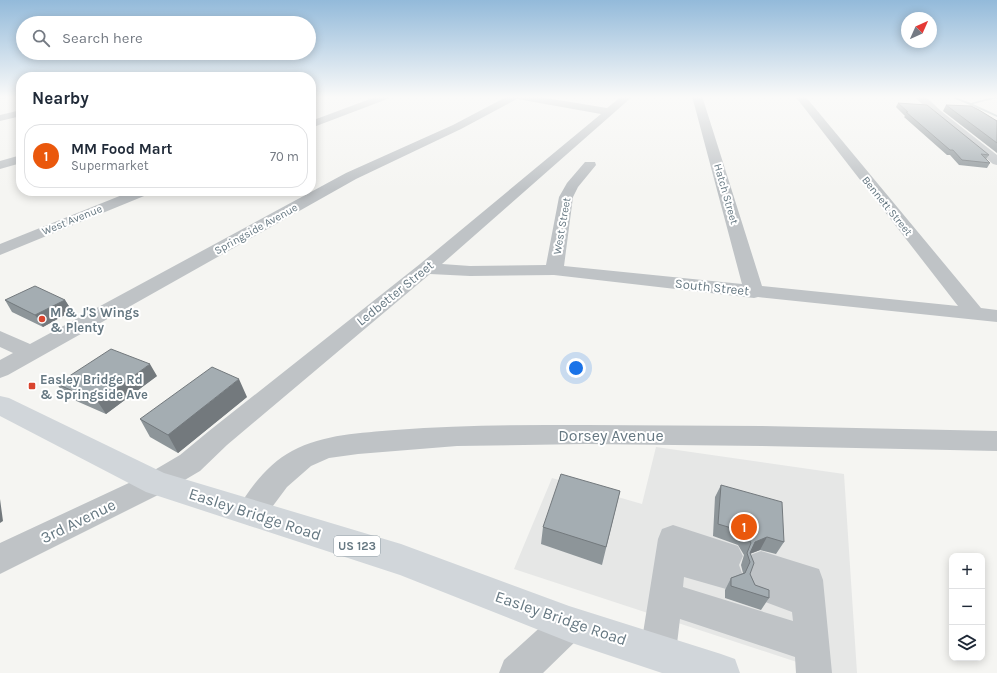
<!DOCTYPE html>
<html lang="en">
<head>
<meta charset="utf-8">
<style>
  :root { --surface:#fff; --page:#f6f6f7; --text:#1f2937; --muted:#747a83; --line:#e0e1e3; --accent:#ea580c }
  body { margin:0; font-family:Karla,sans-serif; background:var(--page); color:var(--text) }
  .controls { position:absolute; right:12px; bottom:12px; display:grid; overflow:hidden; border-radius:8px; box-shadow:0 2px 10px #0003 }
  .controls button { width:36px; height:36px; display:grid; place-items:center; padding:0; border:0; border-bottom:1px solid var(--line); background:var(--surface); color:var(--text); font:20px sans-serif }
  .compass { position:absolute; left:901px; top:12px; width:36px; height:36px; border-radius:50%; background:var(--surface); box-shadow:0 2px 10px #0003; rotate:45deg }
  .you { position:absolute; left:576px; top:368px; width:14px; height:14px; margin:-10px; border:3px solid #fff; border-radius:50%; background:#1a73e8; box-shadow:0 0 0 6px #1a73e833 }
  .badge { display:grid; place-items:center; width:26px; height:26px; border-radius:50%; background:var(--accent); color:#fff; font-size:13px; font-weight:700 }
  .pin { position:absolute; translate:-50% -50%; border:2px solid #fff; box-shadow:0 1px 4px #0006 }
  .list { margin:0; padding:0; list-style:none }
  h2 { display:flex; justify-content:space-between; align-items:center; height:52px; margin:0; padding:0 16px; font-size:17px }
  h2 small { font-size:13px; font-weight:400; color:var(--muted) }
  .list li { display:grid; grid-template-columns:26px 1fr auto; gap:12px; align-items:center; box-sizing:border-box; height:64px; margin:0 8px 8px; padding:0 8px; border:1px solid var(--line); border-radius:16px }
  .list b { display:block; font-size:15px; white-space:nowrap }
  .list p { margin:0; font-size:13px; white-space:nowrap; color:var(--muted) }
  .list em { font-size:13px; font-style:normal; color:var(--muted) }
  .icon { flex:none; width:22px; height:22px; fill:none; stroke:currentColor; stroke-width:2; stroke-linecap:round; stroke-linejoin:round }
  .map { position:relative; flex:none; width:997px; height:673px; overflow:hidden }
  .search { position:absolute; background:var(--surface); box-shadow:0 2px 10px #0003; left:16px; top:16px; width:300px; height:44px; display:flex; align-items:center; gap:10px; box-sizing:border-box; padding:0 14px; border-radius:22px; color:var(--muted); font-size:15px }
  .panel { position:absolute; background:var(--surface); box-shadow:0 2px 10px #0003; left:16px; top:72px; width:300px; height:124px; border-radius:16px }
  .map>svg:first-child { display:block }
  .built { fill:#e6e7e6 }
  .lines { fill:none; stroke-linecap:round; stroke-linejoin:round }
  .stream { fill:#b4c2c5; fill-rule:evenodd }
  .minor { fill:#bfc3c6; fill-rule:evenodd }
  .highway { fill:#d1d6da; fill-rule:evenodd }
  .rail-casing { stroke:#9ea6aa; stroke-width:2.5 }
  .rail { stroke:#fff; stroke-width:1.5; stroke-dasharray:4.5; stroke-linecap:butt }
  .wall { fill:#8d9599 }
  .shaded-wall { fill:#73797d }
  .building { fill:#a4adb2; stroke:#73797d }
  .poi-dot { fill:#d9442e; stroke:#fff; stroke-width:1.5 }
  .labels { text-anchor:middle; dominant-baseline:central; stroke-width:4; stroke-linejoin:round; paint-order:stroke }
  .far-street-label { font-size:11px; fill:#667882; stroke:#fff }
  .shield { fill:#fff; stroke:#94a0a8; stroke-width:1 }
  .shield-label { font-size:12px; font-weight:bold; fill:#667882 }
  .street-label { font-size:13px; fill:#667882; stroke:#fff }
  .poi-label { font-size:13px; font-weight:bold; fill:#667882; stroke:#fff; text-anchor:start }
  .near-street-label { font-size:16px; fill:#667882; stroke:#fff }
</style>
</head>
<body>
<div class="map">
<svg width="997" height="673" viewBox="0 0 997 673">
  <rect width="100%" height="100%" fill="#f5f5f2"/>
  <path class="built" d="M 656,447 L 844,474 L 857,673 L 830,673 L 514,569 L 552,478 L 642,504 Z"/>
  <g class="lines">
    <path class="stream" d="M 948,96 L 952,96 L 971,103 L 997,96 L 997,98 L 973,104 L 997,115 L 997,117 L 970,105 Z"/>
    <path class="minor" d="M 378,96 L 392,96 L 390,98 L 311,128 L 311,121 Z
      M 508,96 L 534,96 L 607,108 L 622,96 L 633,96 L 442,264 L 470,266 L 546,265 L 559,197 L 567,183 L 585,162 L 595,162 L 596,165 L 578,187 L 573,197 L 564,266 L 742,284 L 692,96 L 702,96 L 762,286 L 958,306 L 795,96 L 805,96 L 981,308 L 997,310 L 997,322 L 758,297 L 754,298 L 554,275 L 470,276 L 430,274 L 227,445 L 200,471 L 166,491 L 0,574 L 0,543 L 146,475 L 180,455 L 209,431 L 420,264 L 601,114 L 517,99 L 461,129 L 356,179 L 8,375 L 0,378 L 0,360 L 13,353 L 0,347 L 0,331 L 30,344 L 346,173 L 453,125 Z
      M 914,96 L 925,96 L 941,111 L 997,155 L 997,165 L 993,164 L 933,115 Z
      M 21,110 L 21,116 L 0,121 L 0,115 Z
      M 21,155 L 21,163 L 0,169 L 0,161 Z
      M 132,191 L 151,191 L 149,194 L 0,255 L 0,244 Z
      M 586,425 L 762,426 L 997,431 L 997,451 L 762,446 L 586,444 L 457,446 L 358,454 L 329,458 L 311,466 L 287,487 L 261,522 L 251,526 L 241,522 L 236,513 C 247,490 269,463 292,451 C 324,434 361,433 395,430 C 459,425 522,425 586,425 Z
      M 673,525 L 738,546 L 743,556 L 739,565 L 742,573 L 737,584 L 726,589 L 684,577 L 683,587 L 793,621 L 792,612 L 749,596 L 745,585 L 749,575 L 745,566 L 750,555 L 761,551 L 819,569 L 823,580 L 832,673 L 796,673 L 795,657 L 680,619 L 676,652 L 671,665 L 658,670 L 645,665 L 640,652 L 658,539 L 662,529 Z
      M 569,607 L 581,612 L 586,624 L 581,636 L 543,673 L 499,673 L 504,660 L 557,612 Z"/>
    <path class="highway" d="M 0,396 L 9,398 L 164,473 L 401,544 L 569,606 L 721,654 L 735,659 L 740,673 L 662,673 L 569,642 L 400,575 L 146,492 L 0,416 Z"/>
    <defs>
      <path id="rail" d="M 0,98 L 9,96"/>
    </defs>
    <use href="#rail" class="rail-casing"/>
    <use href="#rail" class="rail"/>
  </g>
  <path class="wall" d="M 898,103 L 989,155 L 986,159 L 990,163 L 987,168 L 959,165 L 950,155 L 947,155 L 904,117 L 905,116 L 896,107 Z
    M 946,105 L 997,121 L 997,153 L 943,111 Z
    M 5,300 L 65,300 L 72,311 L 43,327 L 12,312 Z
    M 157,376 L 106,414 L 65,396 L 57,384 Z
    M 247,397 L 178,453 L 150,437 L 140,419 Z
    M 721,485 L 784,542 L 776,554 L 760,550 L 750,554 L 750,574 L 755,585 L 769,598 L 761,610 L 725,598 L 725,590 L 731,578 L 743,573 L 741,565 L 744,555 L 738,545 L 713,536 L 715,497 Z
    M 620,491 L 602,565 L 541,544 L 543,527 Z"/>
  <path class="shaded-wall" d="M 65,300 L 72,311 L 43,327 L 35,315 Z
    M 150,364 L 157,376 L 106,414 L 98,402 Z
    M 239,379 L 247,397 L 178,453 L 168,435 Z
    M 0,499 L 3,521 L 0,523 Z
    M 767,537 L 760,550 L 749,554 L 755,542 Z"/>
  <path class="building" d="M 898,103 L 927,105 L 989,155 L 981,154 L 990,163 L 962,160 L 953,150 L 950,150 L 906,112 L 908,112 Z
    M 946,105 L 971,106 L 979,110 L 997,121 L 997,143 Z
    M 35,286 L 65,300 L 35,315 L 5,300 Z
    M 111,349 L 150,364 L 98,402 L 57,384 Z
    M 212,367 L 239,379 L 168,435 L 140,419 Z
    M 561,474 L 620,491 L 606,547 L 543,527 Z
    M 721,485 L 782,502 L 784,542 L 767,537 L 755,542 L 750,553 L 754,563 L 750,574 L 755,585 L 769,590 L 769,598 L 731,586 L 731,578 L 745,573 L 750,562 L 747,553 L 751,543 L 745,532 L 718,524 Z"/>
  <linearGradient id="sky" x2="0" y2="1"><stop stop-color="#93bada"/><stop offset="0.51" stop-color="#fafaf9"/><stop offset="1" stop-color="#fafaf9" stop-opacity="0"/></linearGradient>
  <rect width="997" height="190" fill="url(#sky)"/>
  <g class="poi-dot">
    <circle cx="42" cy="319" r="4"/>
    <rect x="28" y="382" width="8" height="8" rx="2"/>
  </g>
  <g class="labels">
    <g class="far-street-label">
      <text transform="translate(726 194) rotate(74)">Hatch Street</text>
      <text transform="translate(887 206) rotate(51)">Bennett Street</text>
      <text transform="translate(72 220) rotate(-22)">West Avenue</text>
      <text transform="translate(562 226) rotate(-80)">West Street</text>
      <text transform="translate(256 229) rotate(-29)">Springside Avenue</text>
    </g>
    <rect class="shield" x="334" y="536" width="46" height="20" rx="3"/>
    <g class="shield-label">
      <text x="357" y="546">US 123</text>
    </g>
    <g class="street-label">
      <text transform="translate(712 287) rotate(6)">South Street</text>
      <text transform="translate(395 293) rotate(-39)">Ledbetter Street</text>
    </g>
    <g class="poi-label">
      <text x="50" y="312">M &amp; J'S Wings<tspan x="50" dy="15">&amp; Plenty</tspan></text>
      <text x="40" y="379">Easley Bridge Rd<tspan x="40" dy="15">&amp; Springside Ave</tspan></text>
    </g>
    <g class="near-street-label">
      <text x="611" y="435">Dorsey Avenue</text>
      <text transform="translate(255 514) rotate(18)">Easley Bridge Road</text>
      <text transform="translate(78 521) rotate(-26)">3rd Avenue</text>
      <text transform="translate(561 618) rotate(19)">Easley Bridge Road</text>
    </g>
  </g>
</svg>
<div class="controls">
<button>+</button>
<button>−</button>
<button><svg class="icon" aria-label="layers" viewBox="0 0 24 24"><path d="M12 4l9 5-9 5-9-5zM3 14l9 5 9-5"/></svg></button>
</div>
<svg class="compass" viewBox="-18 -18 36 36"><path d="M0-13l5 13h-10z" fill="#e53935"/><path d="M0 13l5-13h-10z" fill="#747a83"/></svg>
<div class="you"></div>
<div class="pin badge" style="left:744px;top:527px">1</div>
<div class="search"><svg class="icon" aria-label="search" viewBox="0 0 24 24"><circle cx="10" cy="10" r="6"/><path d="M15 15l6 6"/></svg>Search here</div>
<section class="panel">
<h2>Nearby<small></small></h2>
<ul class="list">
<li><span class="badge">1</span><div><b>MM Food Mart</b><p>Supermarket</p></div><em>70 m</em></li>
</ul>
</section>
</div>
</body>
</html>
